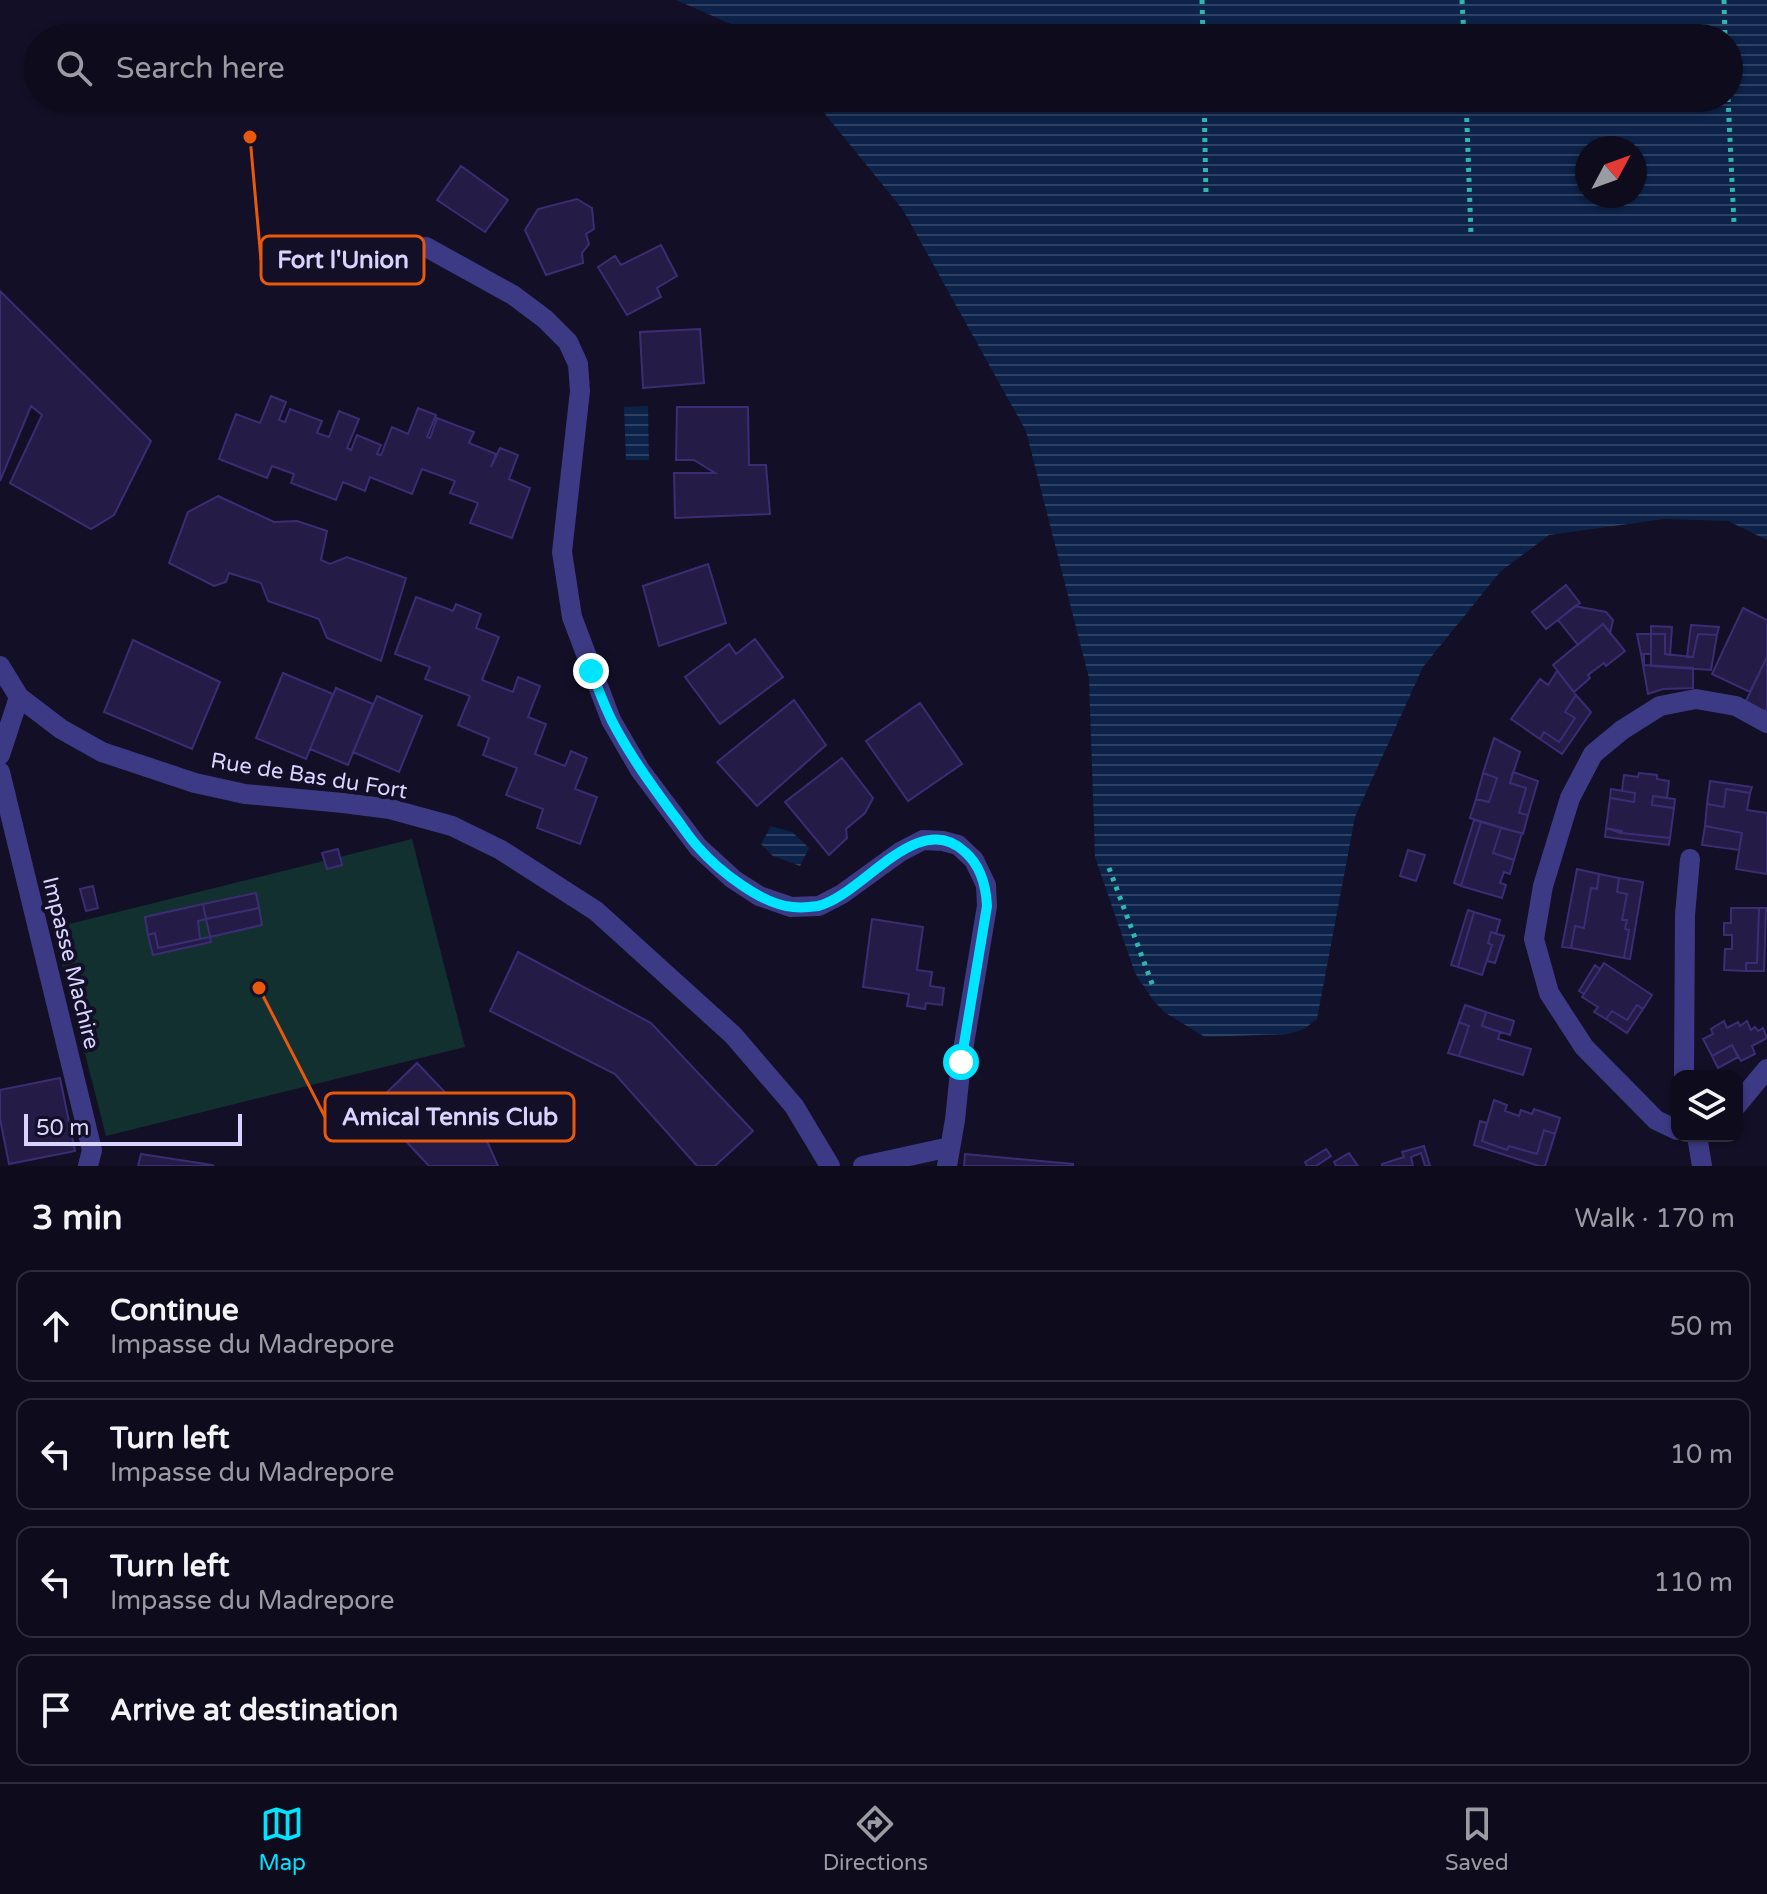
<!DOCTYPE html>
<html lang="en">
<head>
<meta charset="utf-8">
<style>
  :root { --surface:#0e0b1c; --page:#171425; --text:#f1f3f6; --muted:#9b9ba3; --line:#2e2b3b; --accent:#00e5ff }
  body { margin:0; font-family:"Varela Round",sans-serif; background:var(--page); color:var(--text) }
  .controls { position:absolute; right:24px; bottom:24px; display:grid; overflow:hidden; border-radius:16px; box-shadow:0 2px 6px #0004 }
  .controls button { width:72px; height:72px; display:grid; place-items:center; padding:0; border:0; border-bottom:2px solid var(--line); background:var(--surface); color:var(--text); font:40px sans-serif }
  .compass { position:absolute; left:1575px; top:136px; width:72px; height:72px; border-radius:50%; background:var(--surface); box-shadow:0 2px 6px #0004; rotate:49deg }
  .scale { position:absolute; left:24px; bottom:20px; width:218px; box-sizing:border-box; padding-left:8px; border:4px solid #d9d4ff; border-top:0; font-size:22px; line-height:28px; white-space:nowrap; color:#d9d4ff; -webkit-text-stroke:6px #130f26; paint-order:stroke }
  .stop { position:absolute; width:24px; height:24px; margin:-18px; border:6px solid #00e5ff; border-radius:50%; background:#fff }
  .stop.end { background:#00e5ff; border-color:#fff; box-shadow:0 2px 8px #0008 }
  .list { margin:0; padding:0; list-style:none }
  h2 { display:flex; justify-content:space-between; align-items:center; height:104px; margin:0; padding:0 32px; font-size:34px }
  h2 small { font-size:26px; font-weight:400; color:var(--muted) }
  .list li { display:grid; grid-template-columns:52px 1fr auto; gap:24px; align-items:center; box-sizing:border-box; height:112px; margin:0 16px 16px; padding:0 16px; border:2px solid var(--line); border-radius:16px }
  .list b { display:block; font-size:30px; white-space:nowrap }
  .list p { margin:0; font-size:26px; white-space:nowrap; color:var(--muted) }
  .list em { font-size:26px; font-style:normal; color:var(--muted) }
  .icon { flex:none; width:44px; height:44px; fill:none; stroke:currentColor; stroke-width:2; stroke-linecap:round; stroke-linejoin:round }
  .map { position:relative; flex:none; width:1767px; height:1166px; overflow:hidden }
  .search { position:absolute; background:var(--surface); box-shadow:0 2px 6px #0004; left:24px; right:24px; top:24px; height:88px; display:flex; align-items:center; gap:20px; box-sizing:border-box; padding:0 28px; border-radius:44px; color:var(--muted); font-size:30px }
  .sheet { height:616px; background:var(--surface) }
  nav { display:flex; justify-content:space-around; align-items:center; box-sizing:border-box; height:112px; border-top:2px solid var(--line); background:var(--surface); font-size:22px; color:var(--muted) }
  nav a { display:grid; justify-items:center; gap:4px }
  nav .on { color:var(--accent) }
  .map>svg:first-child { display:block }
  .grass { fill:#12302f }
  .water { fill:url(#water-rules); fill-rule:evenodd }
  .building { fill:#241b47; stroke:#3b2d73; stroke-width:2 }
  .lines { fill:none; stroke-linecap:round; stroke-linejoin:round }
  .path { stroke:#2fb8b0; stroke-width:5; stroke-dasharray:4 6; stroke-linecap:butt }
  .street { stroke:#3d3a85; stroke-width:20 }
  .route { stroke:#00e5ff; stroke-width:10 }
  .labels { text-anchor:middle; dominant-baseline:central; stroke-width:8; stroke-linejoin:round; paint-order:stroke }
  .street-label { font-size:22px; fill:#d9d4ff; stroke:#130f26 }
  .leader { fill:none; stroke:#e8590c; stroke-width:3 }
  .callout-dot { fill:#e8590c; stroke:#130f26; stroke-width:3 }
  .callout { fill:#130f26; stroke:#e8590c; stroke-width:3 }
  .callout-label { font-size:24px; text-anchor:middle; font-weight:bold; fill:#d9d4ff }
</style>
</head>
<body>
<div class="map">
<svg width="1767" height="1166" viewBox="0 0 1767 1166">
  <defs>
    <pattern id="water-rules" width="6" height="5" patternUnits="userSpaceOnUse" patternTransform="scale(2)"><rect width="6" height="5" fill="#0c2248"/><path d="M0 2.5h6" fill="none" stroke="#2f4163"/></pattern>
  </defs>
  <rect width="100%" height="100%" fill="#130f26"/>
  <path class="grass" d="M 412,839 L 465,1047 L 106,1136 L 53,928 Z"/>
  <path class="water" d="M 676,0 L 1767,0 L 1767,540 L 1728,521 L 1664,519 L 1549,535 L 1500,572 L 1423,667 L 1355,817 L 1317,1019 L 1304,1029 L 1288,1034 L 1205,1037 L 1164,1012 L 1153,1000 L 1135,973 L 1095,857 L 1089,678 L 1026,431 L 903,210 L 812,98 L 1729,98 L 1729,38 L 763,38 ZM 1635,148 L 1635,196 L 1587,196 L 1587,148 Z
    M 648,406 L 649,460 L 626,460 L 624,407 Z
    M 771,826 L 792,832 L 809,848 L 800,866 L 773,856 L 761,844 Z"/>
  <path class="building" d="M 461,166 L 508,200 L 485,232 L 437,200 Z
    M 577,199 L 592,208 L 594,229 L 586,234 L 589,244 L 582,253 L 583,263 L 546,275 L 525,230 L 538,209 Z
    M 661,245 L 677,276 L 657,288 L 661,297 L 627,315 L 598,267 L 615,256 L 621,265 Z
    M 0,291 L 151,441 L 114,515 L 91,529 L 10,483 L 42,415 L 31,406 L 0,481 Z
    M 700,329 L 704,383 L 643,388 L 640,332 Z
    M 271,396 L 286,402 L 279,420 L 285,422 L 290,409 L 322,421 L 317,433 L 329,437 L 339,411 L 359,419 L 347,448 L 351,450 L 357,435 L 381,445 L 377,454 L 381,455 L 392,427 L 408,434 L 418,408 L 436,415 L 427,437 L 430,438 L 437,418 L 474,432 L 469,443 L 496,454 L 491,467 L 500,448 L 518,455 L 509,479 L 530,488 L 512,538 L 470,523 L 478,503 L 450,493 L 455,481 L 422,469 L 412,494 L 370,477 L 365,491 L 343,482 L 336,500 L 291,483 L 294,474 L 272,466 L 267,478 L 219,459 L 236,414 L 260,423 Z
    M 677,407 L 748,407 L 749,465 L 766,465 L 770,514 L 675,518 L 674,473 L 715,473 L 694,460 L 676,460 Z
    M 218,496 L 274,522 L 297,521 L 327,531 L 321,560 L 330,564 L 347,557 L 406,578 L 381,661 L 327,638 L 319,619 L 268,601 L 261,583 L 229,573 L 226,582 L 214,586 L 169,563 L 188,512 Z
    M 708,564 L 726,623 L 659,646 L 643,586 Z
    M 1566,585 L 1580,603 L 1546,629 L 1532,612 Z
    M 416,597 L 453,611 L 456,604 L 481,614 L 476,628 L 499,637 L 482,680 L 513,692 L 518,677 L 540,686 L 528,717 L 546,724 L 535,754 L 565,766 L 571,751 L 587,758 L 575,789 L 597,797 L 580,844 L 537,828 L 543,809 L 506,795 L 517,768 L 483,755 L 489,738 L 458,725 L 470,696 L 425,679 L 430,667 L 395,654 Z
    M 1575,606 L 1606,612 L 1613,620 L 1610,633 L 1603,624 L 1578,645 L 1558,620 Z
    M 1743,608 L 1767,620 L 1767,657 L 1750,692 L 1712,674 Z
    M 1603,624 L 1625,651 L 1606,666 L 1604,663 L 1588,675 L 1590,678 L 1574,692 L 1553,665 Z
    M 1691,625 L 1719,627 L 1717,635 L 1698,634 L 1693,657 L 1687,657 Z
    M 1651,626 L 1672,627 L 1670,655 L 1665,654 L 1665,634 L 1651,634 Z
    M 1637,634 L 1651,634 L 1651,654 L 1641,654 Z
    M 1651,634 L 1665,634 L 1665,654 L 1693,657 L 1698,634 L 1717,635 L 1711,670 L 1651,666 Z
    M 755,639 L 783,677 L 720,724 L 685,677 L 729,644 L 736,654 Z
    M 133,640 L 220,682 L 192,749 L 104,712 Z
    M 1641,654 L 1644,654 L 1644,665 L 1693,668 L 1693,688 L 1663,689 L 1648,694 Z
    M 1767,657 L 1767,708 L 1765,712 L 1745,703 Z
    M 1557,671 L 1576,695 L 1565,712 L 1575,718 L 1559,742 L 1544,732 L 1540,739 L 1511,719 L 1540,679 L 1548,685 Z
    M 283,673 L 333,694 L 306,759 L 256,738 Z
    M 336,688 L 373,704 L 348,765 L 310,749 Z
    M 1576,695 L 1591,712 L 1562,754 L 1540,739 L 1544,732 L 1559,742 L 1575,718 L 1565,712 Z
    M 377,696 L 422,716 L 399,772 L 353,752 Z
    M 794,700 L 826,745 L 757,806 L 717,762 Z
    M 920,703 L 962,764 L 908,801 L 866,741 Z
    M 1494,738 L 1520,752 L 1510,783 L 1526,788 L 1519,813 L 1528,815 L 1523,834 L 1470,818 L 1476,799 L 1489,802 L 1497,778 L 1483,773 Z
    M 842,758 L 873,798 L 865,813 L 846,829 L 847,838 L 829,855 L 785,802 Z
    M 1513,772 L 1538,781 L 1528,815 L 1519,813 L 1526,788 L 1510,783 Z
    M 1483,773 L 1497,778 L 1489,802 L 1476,799 Z
    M 1639,773 L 1657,775 L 1657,779 L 1669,781 L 1667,798 L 1653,796 L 1652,805 L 1674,808 L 1670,838 L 1621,833 L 1622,831 L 1606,828 L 1610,798 L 1634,802 L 1635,793 L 1622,791 L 1624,775 L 1638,777 Z
    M 1710,781 L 1752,787 L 1750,793 L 1726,789 L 1724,807 L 1707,804 Z
    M 1611,789 L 1635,793 L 1634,802 L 1610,798 Z
    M 1726,789 L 1750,793 L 1747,810 L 1767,813 L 1767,874 L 1736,869 L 1742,833 L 1705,826 L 1707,804 L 1724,807 Z
    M 1653,796 L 1675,799 L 1674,808 L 1652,805 Z
    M 1474,820 L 1481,822 L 1461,886 L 1454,883 Z
    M 1481,822 L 1501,828 L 1493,853 L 1514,860 L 1510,874 L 1504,872 L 1500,883 L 1506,885 L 1502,898 L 1461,886 Z
    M 1705,826 L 1742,833 L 1739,850 L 1702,845 Z
    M 1501,828 L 1522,833 L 1514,860 L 1493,853 Z
    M 1606,828 L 1621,833 L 1670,838 L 1669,845 L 1605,837 Z
    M 338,849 L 342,865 L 327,869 L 322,853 Z
    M 1408,850 L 1425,855 L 1416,881 L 1400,876 Z
    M 1577,869 L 1599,874 L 1597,889 L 1591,888 L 1584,928 L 1575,926 L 1571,948 L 1562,947 Z
    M 1599,874 L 1619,878 L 1617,892 L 1627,894 L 1622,920 L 1627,920 L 1625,929 L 1629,930 L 1624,958 L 1571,948 L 1575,926 L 1584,928 L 1591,888 L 1597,889 Z
    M 1619,878 L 1643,882 L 1630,959 L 1624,958 L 1629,930 L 1625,929 L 1627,920 L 1622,920 L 1627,894 L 1617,892 Z
    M 93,886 L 98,908 L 86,911 L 80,889 Z
    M 256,893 L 259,908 L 206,919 L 203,904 Z
    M 203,904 L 206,919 L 198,921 L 200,939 L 158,948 L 155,933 L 148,935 L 145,917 Z
    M 259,908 L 262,925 L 210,937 L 206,919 Z
    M 1731,908 L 1759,908 L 1757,963 L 1746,963 L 1746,971 L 1724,970 L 1725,949 L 1732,949 L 1732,935 L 1724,935 L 1724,923 L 1731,923 Z
    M 1759,908 L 1766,908 L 1764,971 L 1746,971 L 1746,963 L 1757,963 Z
    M 1468,910 L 1474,912 L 1458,967 L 1451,965 Z
    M 1474,912 L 1500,920 L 1496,934 L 1491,932 L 1488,943 L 1492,945 L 1482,975 L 1458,967 Z
    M 872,919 L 923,927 L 917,970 L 932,972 L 930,986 L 944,988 L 942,1005 L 926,1003 L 925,1009 L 907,1006 L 909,994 L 863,987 Z
    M 1491,932 L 1504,936 L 1495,963 L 1487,961 L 1492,945 L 1488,943 Z
    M 155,933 L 158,948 L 210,937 L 211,942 L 153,955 L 148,935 Z
    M 518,952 L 651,1023 L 753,1131 L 715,1166 L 697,1166 L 615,1074 L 490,1011 Z
    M 1604,963 L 1652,995 L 1643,1009 L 1637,1005 L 1627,1020 L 1612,1011 L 1606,1019 L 1594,1012 L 1598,1007 L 1582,997 Z
    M 1595,965 L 1600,969 L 1584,994 L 1579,991 Z
    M 1465,1005 L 1486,1012 L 1482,1026 L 1500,1032 L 1498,1039 L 1531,1049 L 1523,1075 L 1459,1056 L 1469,1026 L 1459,1022 Z
    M 1637,1005 L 1643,1009 L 1627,1033 L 1606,1019 L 1612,1011 L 1627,1020 Z
    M 1486,1012 L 1514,1021 L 1510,1035 L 1482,1026 Z
    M 1724,1021 L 1727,1028 L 1738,1022 L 1740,1026 L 1747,1021 L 1751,1030 L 1755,1027 L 1758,1031 L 1763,1028 L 1767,1038 L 1752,1046 L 1755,1054 L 1741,1061 L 1732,1045 L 1712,1056 L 1703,1039 L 1713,1034 L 1711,1029 Z
    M 1459,1022 L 1469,1026 L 1459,1056 L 1448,1053 Z
    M 1732,1045 L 1738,1057 L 1718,1068 L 1712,1056 Z
    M 417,1063 L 483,1132 L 498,1166 L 429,1166 L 373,1106 Z
    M 60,1078 L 75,1151 L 9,1164 L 0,1119 L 0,1090 Z
    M 1494,1100 L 1507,1105 L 1505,1111 L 1519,1116 L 1521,1110 L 1532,1114 L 1534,1109 L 1560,1118 L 1555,1134 L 1544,1130 L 1537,1154 L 1509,1146 L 1507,1150 L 1482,1141 Z
    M 1480,1121 L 1487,1123 L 1482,1141 L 1507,1150 L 1509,1146 L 1537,1154 L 1544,1130 L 1555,1134 L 1545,1166 L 1539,1166 L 1474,1145 Z
    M 1424,1146 L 1430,1166 L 1425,1166 L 1421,1153 L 1411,1157 L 1413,1166 L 1382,1166 L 1382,1164 L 1404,1157 L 1402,1152 Z
    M 1326,1149 L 1331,1156 L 1316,1166 L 1307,1166 L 1305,1162 Z
    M 1349,1153 L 1358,1166 L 1336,1166 L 1334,1162 Z
    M 141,1154 L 212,1165 L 214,1166 L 138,1166 Z
    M 965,1154 L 1073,1164 L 1073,1166 L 964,1166 Z"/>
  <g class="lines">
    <path class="path" d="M 1202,0 L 1203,38
      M 1462,0 L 1464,38
      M 1724,0 L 1725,38
      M 1204,98 L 1206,195
      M 1466,98 L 1471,234
      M 1728,98 L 1734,223
      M 1109,868 L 1154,989"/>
    <path class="street" d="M 426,247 L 513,295 L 545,319 L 568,342 L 578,364 L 580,391 L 562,552 L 572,617 L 611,720 L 640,770 L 698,847 L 733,879 L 759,896 L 791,907 L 819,906 L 842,894 L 900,852 L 923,840 L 943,841 L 958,845 L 974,860 L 986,885 L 987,906 L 961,1062 L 955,1120 L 947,1166
      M 0,666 L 19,697 L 61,729 L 102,752 L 195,783 L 245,794 L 343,803 L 390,809 L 452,826 L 501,850 L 596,911 L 733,1035 L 794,1106 L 830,1166
      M 0,755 L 19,697
      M 0,772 L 92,1150 L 88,1166
      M 1684,1076 L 1685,915 L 1690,859
      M 1737,1105 L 1767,1069
      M 1677,1130 L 1656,1120 L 1584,1047 L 1549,993 L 1534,939 L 1543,886 L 1570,798 L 1593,754 L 1622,730 L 1660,706 L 1696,699 L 1736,706 L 1767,723
      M 1697,1136 L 1702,1166
      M 863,1166 L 950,1147"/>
  </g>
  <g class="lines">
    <path class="route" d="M 591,671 C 598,688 604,705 612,721 C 629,754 650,783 672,813 C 681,824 688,836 698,847 C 718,870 762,905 793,907 C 801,908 811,907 818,906 C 862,896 918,807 965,852 C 981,866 986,885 987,906 L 961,1062"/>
  </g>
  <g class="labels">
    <g class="street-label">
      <text transform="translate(309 776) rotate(9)">Rue de Bas du Fort</text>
      <text transform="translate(71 963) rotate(76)">Impasse Machire</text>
    </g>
  </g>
  <path class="leader" d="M250 137L261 260M259 988L325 1117"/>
  <g class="callout-dot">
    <circle cx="250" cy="137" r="8"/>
    <circle cx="259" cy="988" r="8"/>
  </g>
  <g class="callout">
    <rect x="261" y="236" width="163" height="48" rx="8"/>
    <rect x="325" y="1093" width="249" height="48" rx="8"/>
  </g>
  <g class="callout-label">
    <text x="343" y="268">Fort l'Union</text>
    <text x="450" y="1125">Amical Tennis Club</text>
  </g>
</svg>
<div class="controls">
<button><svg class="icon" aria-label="layers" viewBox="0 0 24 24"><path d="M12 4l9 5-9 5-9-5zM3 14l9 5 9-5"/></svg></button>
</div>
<svg class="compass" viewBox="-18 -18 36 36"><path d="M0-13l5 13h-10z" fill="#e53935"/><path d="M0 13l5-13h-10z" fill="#9b9ba3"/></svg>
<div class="scale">50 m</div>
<div class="stop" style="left:961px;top:1062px"></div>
<div class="stop end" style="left:591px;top:671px"></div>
<div class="search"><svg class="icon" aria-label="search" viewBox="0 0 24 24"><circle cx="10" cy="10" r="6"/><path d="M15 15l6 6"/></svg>Search here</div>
</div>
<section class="sheet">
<h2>3 min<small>Walk · 170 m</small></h2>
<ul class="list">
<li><svg class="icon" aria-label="ahead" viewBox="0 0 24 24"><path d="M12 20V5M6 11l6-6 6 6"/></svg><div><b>Continue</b><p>Impasse du Madrepore</p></div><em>50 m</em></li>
<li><svg class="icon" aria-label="left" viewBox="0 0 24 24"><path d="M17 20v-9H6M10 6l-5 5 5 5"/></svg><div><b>Turn left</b><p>Impasse du Madrepore</p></div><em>10 m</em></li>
<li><svg class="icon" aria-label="left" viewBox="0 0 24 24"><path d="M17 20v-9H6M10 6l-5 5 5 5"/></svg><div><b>Turn left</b><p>Impasse du Madrepore</p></div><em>110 m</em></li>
<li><svg class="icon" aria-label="arrive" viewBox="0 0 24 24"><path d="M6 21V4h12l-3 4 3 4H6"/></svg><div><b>Arrive at destination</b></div></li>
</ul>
</section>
<nav>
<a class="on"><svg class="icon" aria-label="map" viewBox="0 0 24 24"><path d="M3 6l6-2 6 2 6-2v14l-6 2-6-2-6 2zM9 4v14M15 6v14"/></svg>Map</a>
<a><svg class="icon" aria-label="directions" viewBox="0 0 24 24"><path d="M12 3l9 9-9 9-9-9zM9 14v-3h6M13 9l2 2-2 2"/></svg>Directions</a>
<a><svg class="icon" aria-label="saved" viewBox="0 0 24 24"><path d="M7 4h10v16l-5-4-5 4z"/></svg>Saved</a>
</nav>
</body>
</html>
